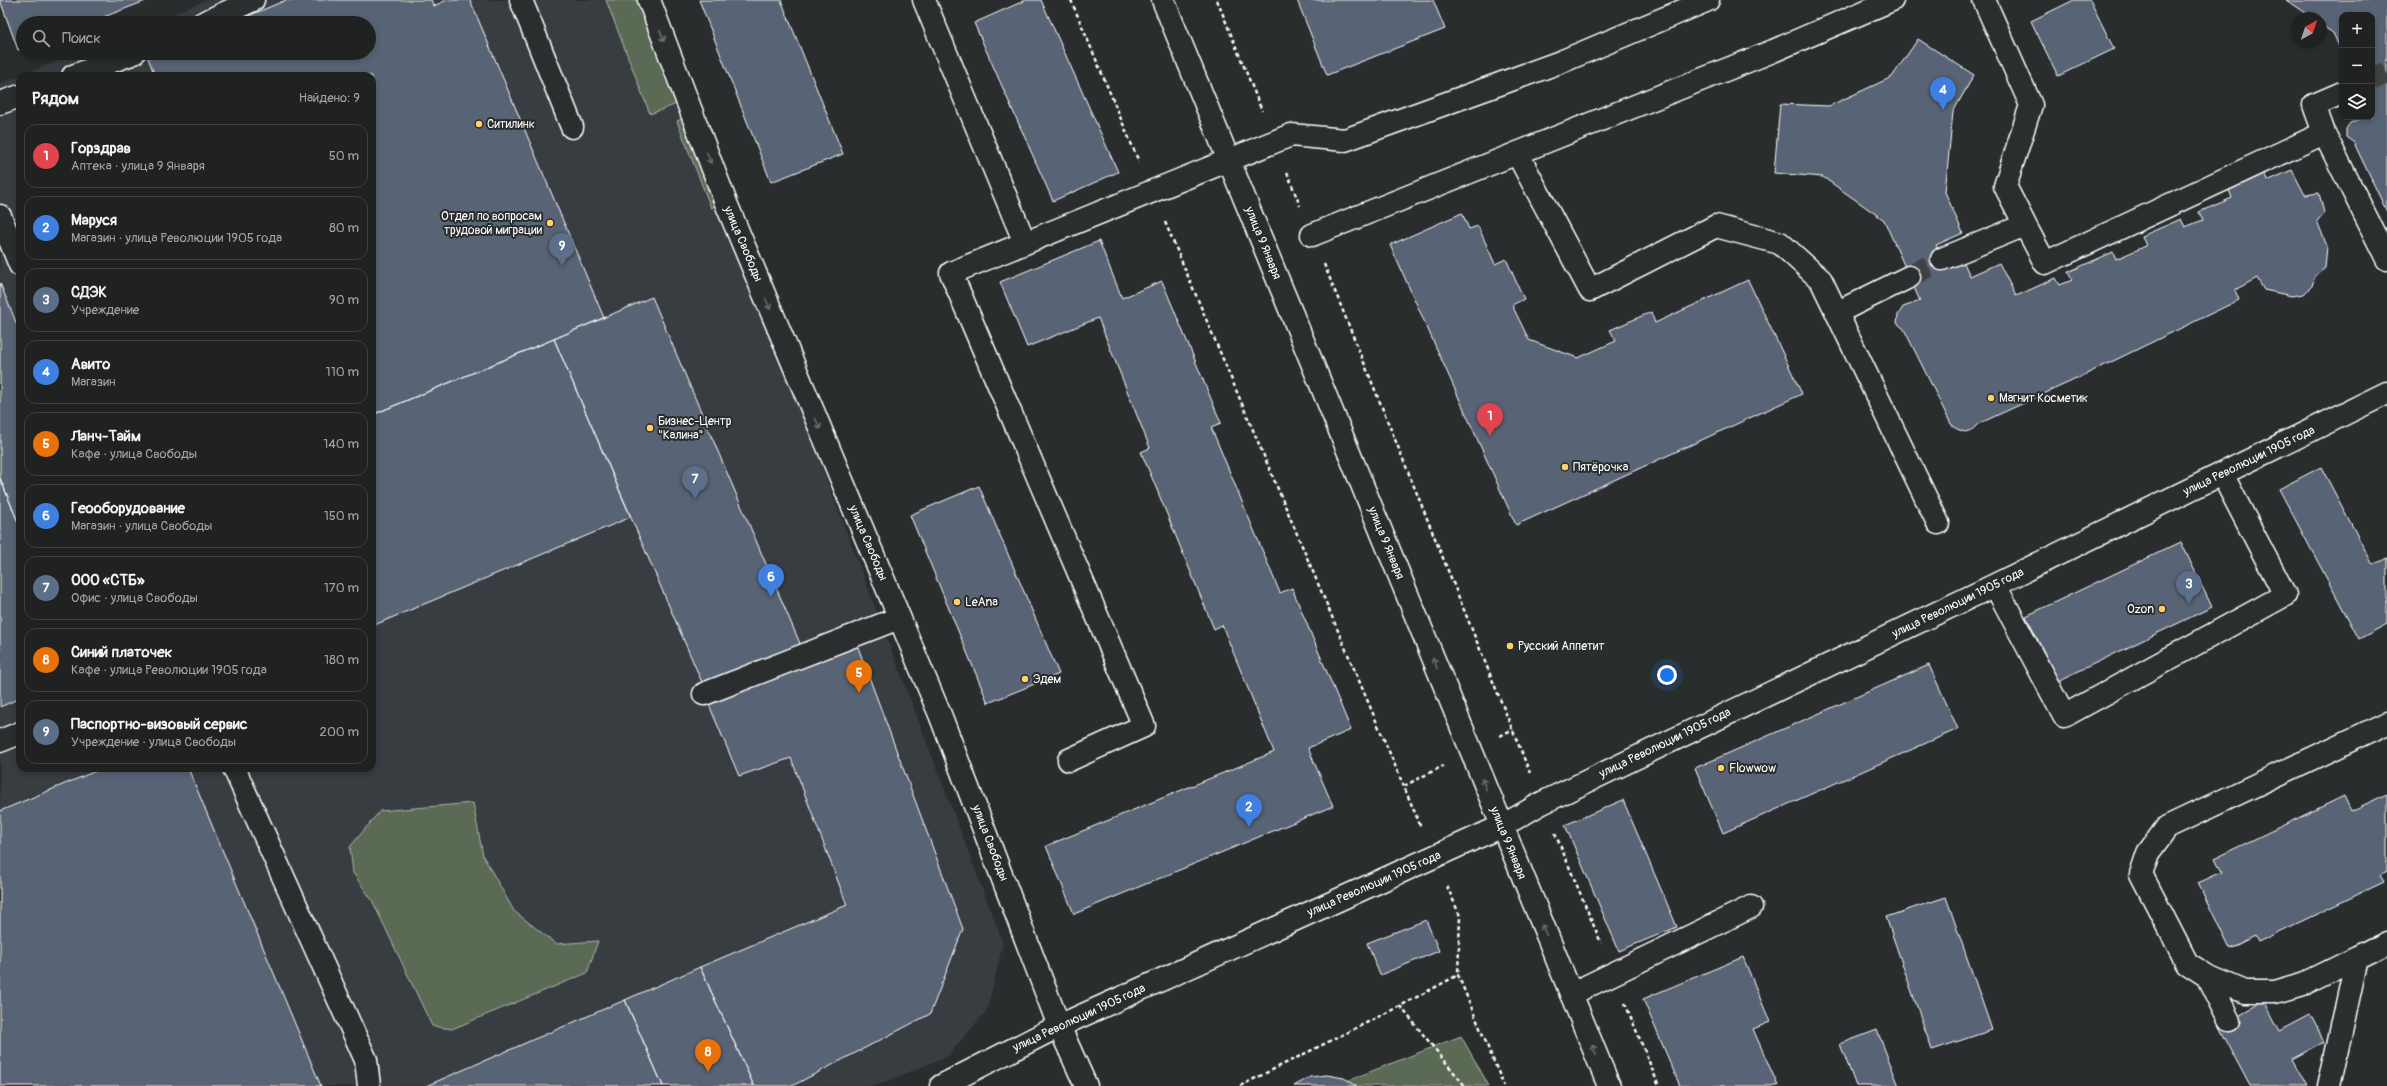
<!DOCTYPE html>
<html lang="ru">
<head>
<meta charset="utf-8">
<style>
  :root { --surface:#202222; --page:#282a2a; --text:#f1f3f6; --muted:#a2a4a5; --line:#3d3f40; --accent:#2563eb }
  body { margin:0; font-family:Pangolin,sans-serif; background:var(--page); color:var(--text) }
  .controls { position:absolute; right:12px; top:12px; display:grid; overflow:hidden; border-radius:8px; box-shadow:0 2px 6px #0003 }
  .controls button { width:36px; height:36px; display:grid; place-items:center; padding:0; border:0; border-bottom:1px solid var(--line); background:var(--surface); color:var(--text); font:20px sans-serif }
  .compass { position:absolute; left:2291px; top:12px; width:36px; height:36px; border-radius:50%; background:var(--surface); box-shadow:0 2px 6px #0003; rotate:40deg }
  .you { position:absolute; left:1667px; top:675px; width:14px; height:14px; margin:-10px; border:3px solid #fff; border-radius:50%; background:#1a73e8; box-shadow:0 0 0 6px #1a73e833 }
  .badge { display:grid; place-items:center; width:26px; height:26px; border-radius:50%; background:var(--accent); color:#fff; font-size:13px; font-weight:700 }
  .pin { position:absolute; translate:-50% -33px; filter:drop-shadow(0 1px 2px #0008) }
  .pin::after { content:''; position:absolute; top:21px; width:14px; height:12px; background:inherit; clip-path:polygon(0 0,100% 0,50% 100%) }
  .list { margin:0; padding:0; list-style:none }
  h2 { display:flex; justify-content:space-between; align-items:center; height:52px; margin:0; padding:0 16px; font-size:17px }
  h2 small { font-size:13px; font-weight:400; color:var(--muted) }
  .list li { display:grid; grid-template-columns:26px 1fr auto; gap:12px; align-items:center; box-sizing:border-box; height:64px; margin:0 8px 8px; padding:0 8px; border:1px solid var(--line); border-radius:12px }
  .list b { display:block; font-size:15px; white-space:nowrap }
  .list p { margin:0; font-size:13px; white-space:nowrap; color:var(--muted) }
  .list em { font-size:13px; font-style:normal; color:var(--muted) }
  .icon { flex:none; width:22px; height:22px; fill:none; stroke:currentColor; stroke-width:2; stroke-linecap:round; stroke-linejoin:round }
  .map { position:relative; flex:none; width:2387px; height:1086px; overflow:hidden }
  .search { position:absolute; background:var(--surface); box-shadow:0 2px 6px #0003; left:16px; top:16px; width:360px; height:44px; display:flex; align-items:center; gap:10px; box-sizing:border-box; padding:0 14px; border-radius:22px; color:var(--muted); font-size:15px }
  .panel { position:absolute; background:var(--surface); box-shadow:0 2px 6px #0003; left:16px; top:72px; width:360px; height:700px; border-radius:12px }
  .map>svg:first-child { display:block }
  .built { fill:#383d43 }
  .green { fill:#5a6b54; stroke:#acb5aa }
  .building { fill:#596374; stroke:#fff }
  .lines { fill:none; stroke-linecap:round; stroke-linejoin:round }
  .minor-tunnel { stroke:#3f4243; stroke-width:22; stroke-dasharray:22 11; stroke-linecap:butt }
  .minor-casing { stroke:#fff; stroke-width:25 }
  .major-casing { stroke:#fff; stroke-width:25 }
  .path { stroke:#fff; stroke-width:2.5; stroke-dasharray:4 3; stroke-linecap:butt }
  .minor { stroke:#2a2d2e; stroke-width:22 }
  .major { stroke:#2a2d2e; stroke-width:22 }
  .oneway { stroke:#6a6c6d }
  .poi-dot { fill:#ffd166; stroke:#2a2d2e; stroke-width:1.5 }
  .labels { text-anchor:middle; dominant-baseline:central; stroke-width:4; stroke-linejoin:round; paint-order:stroke }
  .poi-label { font-size:12px; fill:#fff; stroke:#2a2d2e; text-anchor:start }
  .street-label { font-size:12px; fill:#fff; stroke:#2a2d2e }
</style>
</head>
<body>
<div class="map">
<svg width="2387" height="1086" viewBox="0 0 2387 1086">
  <rect width="100%" height="100%" fill="#2a2d2e"/>
  <filter id="ink" filterUnits="userSpaceOnUse"><feTurbulence type="fractalNoise" baseFrequency=".025" numOctaves="2"/><feDisplacementMap in="SourceGraphic" scale="8" xChannelSelector="R" yChannelSelector="G"/><feConvolveMatrix kernelMatrix="1 2 1 2 8 2 1 2 1" color-interpolation-filters="sRGB"/></filter>
  <g filter="url(#ink)">
    <path class="built" d="M 207,0 L 644,0 L 1003,943 L 987,1010 L 948,1056 L 875,1086 L 0,1086 L 0,84 L 20,76 L 20,768 L 372,768 L 372,76 L 21,76 L 77,53 L 369,53 L 369,23 L 150,23 Z"/>
    <path class="green" d="M 606,0 L 637,0 L 677,104 L 650,114 Z
      M 689,116 L 724,201 L 711,208 L 677,121 Z
      M 473,803 L 483,856 L 514,911 L 556,944 L 598,941 L 587,973 L 452,1029 L 432,1026 L 372,900 L 353,873 L 350,847 L 380,811 Z
      M 1461,1036 L 1489,1086 L 1334,1086 Z"/>
    <path class="building" d="M 0,0 L 148,0 L 88,23 L 23,23 L 23,48 L 18,50 Z
      M 286,0 L 431,0 L 434,6 L 447,0 L 470,0 L 604,318 L 372,415 L 372,76 L 155,76 L 148,58 L 160,53 L 369,53 L 369,23 L 232,23 Z
      M 699,0 L 781,0 L 843,154 L 771,182 Z
      M 1026,0 L 1041,0 L 1118,172 L 1053,201 L 974,23 Z
      M 1297,0 L 1433,0 L 1445,29 L 1327,75 Z
      M 2074,0 L 2090,0 L 2114,49 L 2058,76 L 2031,21 Z
      M 2286,0 L 2387,0 L 2387,59 L 2385,59 L 2387,64 L 2387,212 L 2354,143 L 2346,137 L 2346,129 L 2350,123 L 2364,117 L 2372,117 L 2372,15 L 2342,15 L 2342,53 L 2333,33 L 2321,25 L 2321,18 L 2312,18 Z
      M 1918,39 L 1974,75 L 1953,112 L 1945,192 L 1963,233 L 1936,245 L 1942,259 L 1963,261 L 1970,276 L 1999,263 L 2016,296 L 2056,278 L 2060,285 L 2072,280 L 2068,272 L 2113,252 L 2116,259 L 2146,246 L 2142,236 L 2181,219 L 2185,227 L 2203,220 L 2199,212 L 2232,198 L 2229,190 L 2264,172 L 2267,181 L 2292,170 L 2305,195 L 2319,193 L 2324,213 L 2317,221 L 2327,246 L 2325,268 L 2315,276 L 2312,286 L 2304,294 L 2292,296 L 2264,290 L 2257,278 L 2235,290 L 2239,300 L 2072,381 L 1978,424 L 1972,430 L 1965,432 L 1957,429 L 1951,424 L 1904,329 L 1897,323 L 1898,315 L 1903,307 L 1920,301 L 1884,220 L 1823,177 L 1774,173 L 1780,104 L 1829,106 L 1892,77 Z
      M 1462,213 L 1469,229 L 1478,226 L 1495,264 L 1506,259 L 1524,299 L 1512,305 L 1529,340 L 1578,358 L 1616,341 L 1610,330 L 1651,312 L 1655,323 L 1748,280 L 1802,394 L 1516,525 L 1390,245 Z
      M 1099,241 L 1122,298 L 1162,281 L 1221,423 L 1211,427 L 1280,593 L 1292,588 L 1351,730 L 1308,748 L 1333,806 L 1074,914 L 1046,846 L 1274,752 L 1222,625 L 1214,629 L 1155,485 L 1141,452 L 1150,448 L 1098,318 L 1027,347 L 1000,282 Z
      M 0,283 L 20,332 L 20,527 L 0,478 Z
      M 652,297 L 801,646 L 704,687 L 554,339 Z
      M 554,339 L 631,517 L 372,626 L 372,415 Z
      M 2321,467 L 2373,565 L 2387,558 L 2387,624 L 2359,639 L 2279,489 Z
      M 0,478 L 20,527 L 20,698 L 0,707 Z
      M 979,486 L 1059,674 L 988,703 L 910,515 Z
      M 2181,542 L 2212,607 L 2058,681 L 2026,616 Z
      M 856,642 L 963,929 L 930,1014 L 792,1086 L 754,1086 L 700,967 L 847,905 L 791,758 L 739,776 L 707,700 Z
      M 1929,665 L 1958,729 L 1723,833 L 1695,768 Z
      M 103,768 L 188,768 L 321,1086 L 0,1086 L 0,811 Z
      M 2387,794 L 2387,871 L 2380,875 L 2384,882 L 2258,942 L 2255,936 L 2230,949 L 2198,883 L 2222,872 L 2215,858 L 2344,796 L 2351,811 Z
      M 1623,800 L 1677,927 L 1619,951 L 1565,825 Z
      M 1946,897 L 1992,1030 L 1932,1050 L 1886,917 Z
      M 1426,920 L 1439,951 L 1380,975 L 1367,943 Z
      M 1743,957 L 1770,1022 L 1753,1029 L 1778,1086 L 1680,1086 L 1643,999 Z
      M 700,967 L 754,1086 L 663,1086 L 625,1000 Z
      M 625,1000 L 663,1086 L 426,1086 Z
      M 2264,1001 L 2280,1031 L 2310,1015 L 2324,1042 L 2292,1059 L 2307,1086 L 2250,1086 L 2218,1026 Z
      M 1877,1030 L 1899,1086 L 1856,1086 L 1840,1044 Z
      M 1327,1075 L 1344,1078 L 1357,1086 L 1294,1086 L 1310,1077 Z"/>
    <g class="lines">
      <path class="minor-tunnel" d="M 2372,79 L 2387,73
        M 1909,277 L 1942,259"/>
      <defs>
        <path id="minor" d="M 521,0 L 572,127
          M 924,0 L 1025,243
          M 1984,0 L 2031,105 L 2005,186 L 2025,225
          M 203,23 L 253,0
          M 73,76 L 134,53
          M 0,103 L 20,96
          M 2324,133 L 2314,105 L 2342,93
          M 1517,153 L 1590,290 L 1716,226 L 1780,243 L 1821,280 L 1938,523
          M 0,216 L 20,265
          M 1312,235 L 1773,51 L 1892,0
          M 1942,259 L 2025,225 L 2045,263 L 2324,133 L 2387,259
          M 1838,312 L 1909,277
          M 1995,585 L 2064,716 L 2285,595 L 2222,474
          M 704,694 L 899,618
          M 0,741 L 20,733
          M 1069,760 L 1144,726 L 951,273 L 1291,135 L 1345,140 L 1563,61 L 1708,0
          M 234,768 L 366,1060 L 369,1086
          M 2357,958 L 2306,983 L 2275,992 L 2245,992 L 2207,976 L 2187,963 L 2141,874 L 2148,853 L 2167,827 L 2387,723
          M 2207,976 L 2229,1020
          M 1571,994 L 1751,907
          M 941,1086 L 1059,1026 L 1502,826 L 1542,803 L 1995,585 L 2387,393
          M 2329,1086 L 2357,958 L 2387,943"/>
        <path id="major" d="M 649,0 L 726,203 L 941,717 L 1059,1026 L 1086,1086
          M 1163,0 L 1609,1086"/>
      </defs>
      <use href="#minor" class="minor-casing"/>
      <use href="#major" class="major-casing"/>
      <path class="path" d="M 1071,0 L 1139,162
        M 1217,0 L 1262,111
        M 1287,172 L 1300,206
        M 1165,222 L 1421,827
        M 1324,264 L 1530,773
        M 1500,736 L 1513,729
        M 1404,786 L 1443,766
        M 1555,833 L 1601,943
        M 1447,886 L 1460,916 L 1458,975 L 1504,1086
        M 1625,1003 L 1659,1086
        M 1400,1006 L 1465,1086
        M 1240,1086 L 1400,1006 L 1458,975"/>
      <use href="#minor" class="minor"/>
      <use href="#major" class="major"/>
    </g>
    <defs><path id="oneway-shaft" d="M-6 0H5M1.5-3L5.5 0L1.5 3" fill="none" stroke-width="1.6" stroke-linecap="round" stroke-linejoin="round"/></defs>
    <g class="oneway">
      <use href="#oneway-shaft" transform="translate(662 36) rotate(69)"/>
      <use href="#oneway-shaft" transform="translate(709 158) rotate(69)"/>
      <use href="#oneway-shaft" transform="translate(768 304) rotate(67)"/>
      <use href="#oneway-shaft" transform="translate(818 424) rotate(67)"/>
      <use href="#oneway-shaft" transform="translate(1435 663) rotate(-112)"/>
      <use href="#oneway-shaft" transform="translate(1484 784) rotate(-112)"/>
      <use href="#oneway-shaft" transform="translate(1544 930) rotate(-113)"/>
      <use href="#oneway-shaft" transform="translate(1594 1050) rotate(-112)"/>
    </g>
  </g>
  <g class="poi-dot">
    <circle cx="479" cy="124" r="4"/>
    <circle cx="550" cy="223" r="4"/>
    <circle cx="1991" cy="398" r="4"/>
    <circle cx="650" cy="428" r="4"/>
    <circle cx="1565" cy="467" r="4"/>
    <circle cx="957" cy="602" r="4"/>
    <circle cx="2162" cy="609" r="4"/>
    <circle cx="1510" cy="646" r="4"/>
    <circle cx="1025" cy="679" r="4"/>
    <circle cx="1721" cy="768" r="4"/>
  </g>
  <g class="labels">
    <g class="poi-label">
      <text x="487" y="124">Ситилинк</text>
      <text x="542" y="216" text-anchor="end">Отдел по вопросам<tspan x="542" dy="14">трудовой миграции</tspan></text>
      <text x="1999" y="398">Магнит Косметик</text>
      <text x="658" y="421">Бизнес-Центр<tspan x="658" dy="14">"Калина"</tspan></text>
      <text x="1573" y="467">Пятёрочка</text>
      <text x="965" y="602">LeAna</text>
      <text x="2154" y="609" text-anchor="end">Ozon</text>
      <text x="1518" y="646">Русский Аппетит</text>
      <text x="1033" y="679">Эдем</text>
      <text x="1729" y="768">Flowwow</text>
    </g>
    <g class="street-label">
      <text transform="translate(1263 243) rotate(68)">улица 9 Января</text>
      <text transform="translate(743 244) rotate(67)">улица Свободы</text>
      <text transform="translate(2249 461) rotate(-26)">улица Революции 1905 года</text>
      <text transform="translate(868 543) rotate(67)">улица Свободы</text>
      <text transform="translate(1386 543) rotate(68)">улица 9 Января</text>
      <text transform="translate(1958 603) rotate(-26)">улица Революции 1905 года</text>
      <text transform="translate(1665 743) rotate(-26)">улица Революции 1905 года</text>
      <text transform="translate(990 843) rotate(69)">улица Свободы</text>
      <text transform="translate(1508 843) rotate(68)">улица 9 Января</text>
      <text transform="translate(1374 884) rotate(-24)">улица Революции 1905 года</text>
      <text transform="translate(1079 1018) rotate(-25)">улица Революции 1905 года</text>
    </g>
  </g>
</svg>
<div class="controls">
<button>+</button>
<button>−</button>
<button><svg class="icon" aria-label="layers" viewBox="0 0 24 24"><path d="M12 4l9 5-9 5-9-5zM3 14l9 5 9-5"/></svg></button>
</div>
<svg class="compass" viewBox="-18 -18 36 36"><path d="M0-13l5 13h-10z" fill="#e53935"/><path d="M0 13l5-13h-10z" fill="#a2a4a5"/></svg>
<div class="you"></div>
<div class="pin badge" style="left:1490px;top:436px;background:#e0444e">1</div>
<div class="pin badge" style="left:1249px;top:827px;background:#3f7fe0">2</div>
<div class="pin badge" style="left:2189px;top:604px;background:#5c6f8a">3</div>
<div class="pin badge" style="left:1943px;top:110px;background:#3f7fe0">4</div>
<div class="pin badge" style="left:859px;top:693px;background:#e8710a">5</div>
<div class="pin badge" style="left:771px;top:597px;background:#3f7fe0">6</div>
<div class="pin badge" style="left:695px;top:499px;background:#5c6f8a">7</div>
<div class="pin badge" style="left:708px;top:1072px;background:#e8710a">8</div>
<div class="pin badge" style="left:562px;top:266px;background:#5c6f8a">9</div>
<div class="search"><svg class="icon" aria-label="search" viewBox="0 0 24 24"><circle cx="10" cy="10" r="6"/><path d="M15 15l6 6"/></svg>Поиск</div>
<section class="panel">
<h2>Рядом<small>Найдено: 9</small></h2>
<ul class="list">
<li><span class="badge" style="background:#e0444e">1</span><div><b>Горздрав</b><p>Аптека · улица 9 Января</p></div><em>50 m</em></li>
<li><span class="badge" style="background:#3f7fe0">2</span><div><b>Маруся</b><p>Магазин · улица Революции 1905 года</p></div><em>80 m</em></li>
<li><span class="badge" style="background:#5c6f8a">3</span><div><b>СДЭК</b><p>Учреждение</p></div><em>90 m</em></li>
<li><span class="badge" style="background:#3f7fe0">4</span><div><b>Авито</b><p>Магазин</p></div><em>110 m</em></li>
<li><span class="badge" style="background:#e8710a">5</span><div><b>Ланч-Тайм</b><p>Кафе · улица Свободы</p></div><em>140 m</em></li>
<li><span class="badge" style="background:#3f7fe0">6</span><div><b>Геооборудование</b><p>Магазин · улица Свободы</p></div><em>150 m</em></li>
<li><span class="badge" style="background:#5c6f8a">7</span><div><b>ООО «СТБ»</b><p>Офис · улица Свободы</p></div><em>170 m</em></li>
<li><span class="badge" style="background:#e8710a">8</span><div><b>Синий платочек</b><p>Кафе · улица Революции 1905 года</p></div><em>180 m</em></li>
<li><span class="badge" style="background:#5c6f8a">9</span><div><b>Паспортно-визовый сервис</b><p>Учреждение · улица Свободы</p></div><em>200 m</em></li>
</ul>
</section>
</div>
</body>
</html>
